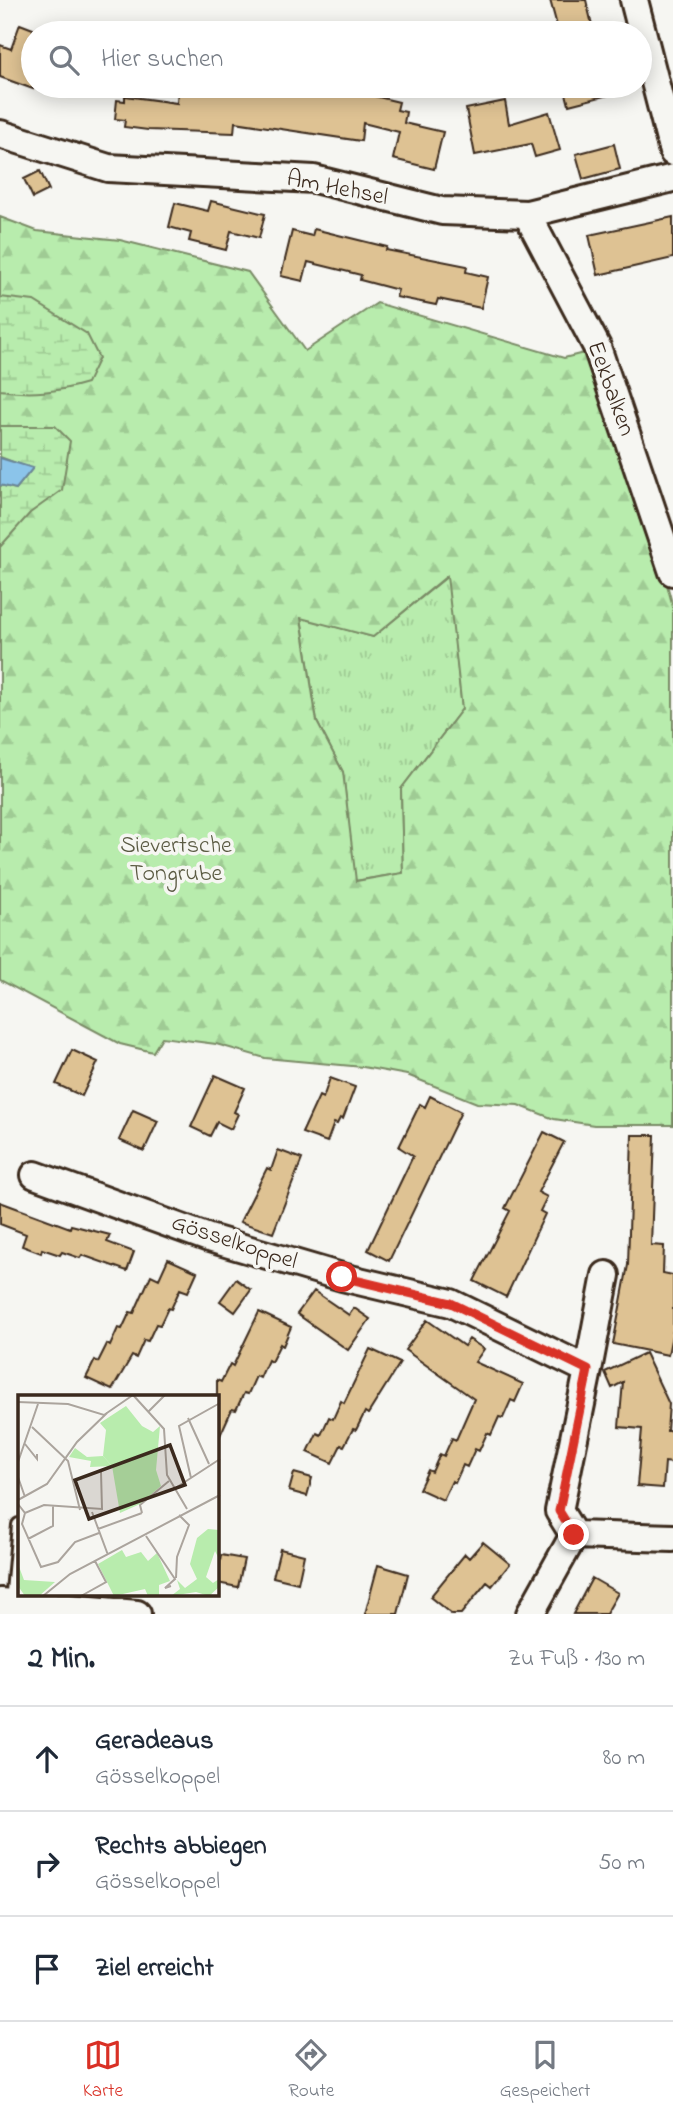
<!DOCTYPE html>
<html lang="de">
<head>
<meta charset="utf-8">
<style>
  :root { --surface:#fff; --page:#f6f6f7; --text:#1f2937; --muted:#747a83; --line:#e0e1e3; --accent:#d93025 }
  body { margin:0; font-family:"Indie Flower",sans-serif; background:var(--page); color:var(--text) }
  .stop { position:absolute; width:21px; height:21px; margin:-16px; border:5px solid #d93025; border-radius:50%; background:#fff }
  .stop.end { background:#d93025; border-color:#fff; box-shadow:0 2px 7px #0008 }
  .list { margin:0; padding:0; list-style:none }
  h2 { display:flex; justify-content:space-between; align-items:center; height:91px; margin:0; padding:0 28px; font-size:30px }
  h2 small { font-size:23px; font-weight:400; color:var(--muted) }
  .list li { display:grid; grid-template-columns:46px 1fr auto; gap:21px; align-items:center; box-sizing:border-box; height:105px; padding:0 28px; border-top:2px solid var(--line) }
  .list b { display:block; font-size:26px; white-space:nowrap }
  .list p { margin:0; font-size:23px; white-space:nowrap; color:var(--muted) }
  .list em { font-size:23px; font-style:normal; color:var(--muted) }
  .icon { flex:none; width:38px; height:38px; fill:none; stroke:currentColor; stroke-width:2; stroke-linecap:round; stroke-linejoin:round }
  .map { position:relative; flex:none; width:673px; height:1614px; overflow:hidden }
  .search { position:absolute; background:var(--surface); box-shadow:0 4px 18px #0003; left:21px; right:21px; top:21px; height:77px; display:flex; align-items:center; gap:18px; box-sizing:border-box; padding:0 24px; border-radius:38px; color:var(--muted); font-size:26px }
  .sheet { height:406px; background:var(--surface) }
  nav { display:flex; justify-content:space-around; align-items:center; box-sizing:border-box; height:98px; border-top:2px solid var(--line); background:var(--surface); font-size:19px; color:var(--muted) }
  nav a { display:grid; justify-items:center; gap:4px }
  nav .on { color:var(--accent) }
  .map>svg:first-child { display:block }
  .grass { fill:url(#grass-tufts); stroke:#7a8b66; stroke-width:2 }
  .forest { fill:url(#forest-firs); stroke:#7a8b66; stroke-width:2; fill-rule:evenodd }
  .wetland { fill:url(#wetland-marsh); stroke:#7a8b66; stroke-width:2 }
  .water { fill:#8bc4ea; stroke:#6b8698; stroke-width:2 }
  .building { fill:#dec293; stroke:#3b2a1e; stroke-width:2 }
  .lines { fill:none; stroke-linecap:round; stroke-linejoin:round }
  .service-casing { stroke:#3b2a1e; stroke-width:18 }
  .minor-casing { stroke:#3b2a1e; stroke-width:32 }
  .service { stroke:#f6f6f2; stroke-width:12 }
  .minor { stroke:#f6f6f2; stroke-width:26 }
  .route { stroke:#d93025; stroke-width:9 }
  .labels { text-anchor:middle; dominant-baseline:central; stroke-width:7; stroke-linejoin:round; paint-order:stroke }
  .street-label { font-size:24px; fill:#3b2a1e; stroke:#f6f6f2 }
  .park-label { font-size:24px; fill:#5a5a42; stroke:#f6f6f2 }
  .inset-road { fill:none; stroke:#aba49d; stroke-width:2 }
  .view { fill:#3b2a1e; fill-opacity:0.15; stroke:#3b2a1e; stroke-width:3.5 }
  .inset-edge { fill:none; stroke:#3b2a1e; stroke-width:3.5 }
</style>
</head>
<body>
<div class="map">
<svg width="673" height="1614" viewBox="0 0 673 1614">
  <defs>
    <pattern id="grass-tufts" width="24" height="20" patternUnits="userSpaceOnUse" patternTransform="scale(1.75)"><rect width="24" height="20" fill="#b8ecad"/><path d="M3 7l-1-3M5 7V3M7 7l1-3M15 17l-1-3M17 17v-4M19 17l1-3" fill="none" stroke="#9fcb94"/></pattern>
    <pattern id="forest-firs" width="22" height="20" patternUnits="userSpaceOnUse" patternTransform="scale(1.75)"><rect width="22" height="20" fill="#b8ecad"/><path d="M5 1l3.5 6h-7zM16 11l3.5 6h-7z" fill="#9fcb94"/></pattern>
    <pattern id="wetland-marsh" width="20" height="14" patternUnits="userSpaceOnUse" patternTransform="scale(1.75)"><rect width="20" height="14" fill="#b8ecad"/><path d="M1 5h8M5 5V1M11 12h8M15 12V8" fill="none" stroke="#9fcb94"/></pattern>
  </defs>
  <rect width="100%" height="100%" fill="#f6f6f2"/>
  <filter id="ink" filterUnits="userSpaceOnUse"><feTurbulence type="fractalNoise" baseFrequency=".0143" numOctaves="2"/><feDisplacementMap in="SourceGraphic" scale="14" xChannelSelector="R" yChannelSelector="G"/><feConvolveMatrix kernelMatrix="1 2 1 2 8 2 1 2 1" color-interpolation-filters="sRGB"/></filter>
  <g filter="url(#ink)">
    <path class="grass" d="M 448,576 L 462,709 L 401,789 L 403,873 L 355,881 L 343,772 L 317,722 L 301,617 L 373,637 Z"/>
    <path class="forest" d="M 0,217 L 37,231 L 120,240 L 248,272 L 305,351 L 377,303 L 564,358 L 584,353 C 617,436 651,520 673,607 L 673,1125 L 594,1125 L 554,1119 L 518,1105 L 477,1103 L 407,1075 L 363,1067 L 265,1058 L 216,1044 L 162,1037 L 153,1052 L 120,1044 L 0,980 L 0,485 L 16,489 L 32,469 L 0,457 ZM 447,576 L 462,709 L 401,789 L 403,873 L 356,881 L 343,772 L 317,722 L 301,618 L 373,637 Z"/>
    <path class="wetland" d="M 0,297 L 34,301 L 87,334 L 99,358 L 87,383 C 57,392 31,395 0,390 Z
      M 0,426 L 55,426 L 70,441 L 62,490 L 30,513 L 0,547 L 0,485 L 16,489 L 32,469 L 0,457 Z"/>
    <path class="water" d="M 0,458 L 33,468 L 16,489 L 0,485 Z"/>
    <path class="building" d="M 550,0 L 586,0 L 594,33 L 559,33 Z
      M 20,24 L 33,29 L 33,89 L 0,77 L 0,45 L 11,49 Z
      M 178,86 L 257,86 L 288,89 L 288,86 L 330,86 L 367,90 L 366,94 L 399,102 L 397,110 L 406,112 L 404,123 L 443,132 L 434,169 L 393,159 L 399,132 L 363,123 L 361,141 L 235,122 L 234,133 L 148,130 L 124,127 L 125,120 L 115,119 L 117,100 L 125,101 L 125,96 L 177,103 Z
      M 564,86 L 619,86 L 620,92 L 569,105 Z
      M 505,101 L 509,124 L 549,112 L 560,150 L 535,157 L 531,144 L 475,155 L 466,109 Z
      M 614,144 L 620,169 L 583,179 L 576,154 Z
      M 40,171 L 49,190 L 33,198 L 24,179 Z
      M 211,201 L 265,214 L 259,238 L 231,231 L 226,250 L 189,241 L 191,233 L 169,227 L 175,203 L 208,211 Z
      M 673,217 L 673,258 L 598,275 L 589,235 Z
      M 314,229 L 387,247 L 386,250 L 467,266 L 466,272 L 488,277 L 481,308 L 438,299 L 436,305 L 396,297 L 398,290 L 360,280 L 361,275 L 308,262 L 303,281 L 281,276 L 292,231 L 312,236 Z
      M 72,1050 L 98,1062 L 82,1096 L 56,1084 Z
      M 215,1075 L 245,1088 L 234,1112 L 238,1114 L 231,1129 L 217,1122 L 210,1136 L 191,1127 Z
      M 330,1078 L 355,1087 L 343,1119 L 340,1118 L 337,1124 L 334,1123 L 327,1142 L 302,1133 L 319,1096 L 323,1098 Z
      M 430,1096 L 461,1112 L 389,1261 L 368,1250 L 413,1156 L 399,1147 L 420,1104 L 425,1107 Z
      M 133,1110 L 158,1121 L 144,1151 L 119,1140 Z
      M 544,1132 L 564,1142 L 538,1192 L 547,1197 L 540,1211 L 545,1214 L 506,1297 L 474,1281 L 510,1211 L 505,1208 Z
      M 632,1135 L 655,1135 L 651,1245 L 664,1246 L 663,1273 L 673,1275 L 673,1330 L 668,1355 L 613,1344 L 628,1265 Z
      M 278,1150 L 302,1159 L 273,1233 L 240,1222 L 267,1168 L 271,1170 Z
      M 0,1202 L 70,1228 L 71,1225 L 110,1235 L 107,1242 L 134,1252 L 127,1271 L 82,1255 L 80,1258 L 62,1252 L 60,1255 L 42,1249 L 41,1253 L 22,1246 L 26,1234 L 0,1224 Z
      M 168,1259 L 197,1272 L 188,1292 L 180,1289 L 171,1309 L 168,1308 L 160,1325 L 156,1324 L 148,1341 L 144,1340 L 136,1358 L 132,1356 L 112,1390 L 86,1378 L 95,1360 L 98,1362 L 107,1344 L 110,1346 L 118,1328 L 122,1329 L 130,1312 L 134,1313 L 151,1275 L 159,1279 Z
      M 236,1279 L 251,1290 L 235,1312 L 220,1301 Z
      M 314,1291 L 349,1315 L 354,1308 L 370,1319 L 348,1350 L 297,1314 Z
      M 259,1312 L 291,1327 L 283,1346 L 280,1344 L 271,1362 L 268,1360 L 260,1378 L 256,1376 L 248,1394 L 244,1393 L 236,1410 L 232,1409 L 217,1442 L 217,1380 L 221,1382 L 230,1364 L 233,1366 Z
      M 427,1320 L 464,1346 L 469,1339 L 484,1349 L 475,1362 L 523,1384 L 515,1402 L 511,1400 L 503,1418 L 499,1417 L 491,1435 L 487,1433 L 479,1451 L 475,1449 L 467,1467 L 463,1465 L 455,1483 L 452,1481 L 443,1500 L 419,1489 L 428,1470 L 432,1472 L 440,1454 L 444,1456 L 452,1438 L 456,1440 L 474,1399 L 405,1350 Z
      M 370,1349 L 400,1363 L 368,1414 L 365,1412 L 356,1430 L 353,1429 L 344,1446 L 341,1445 L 332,1463 L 308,1452 L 317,1433 L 321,1435 L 329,1417 L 333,1419 L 341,1401 L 344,1403 Z
      M 645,1353 L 669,1404 L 667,1431 L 673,1431 L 673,1463 L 665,1462 L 663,1488 L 637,1486 L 642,1429 L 619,1427 L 623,1382 L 612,1388 L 605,1372 Z
      M 294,1473 L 312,1478 L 307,1496 L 289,1491 Z
      M 483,1542 L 510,1564 L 492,1586 L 487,1582 L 461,1614 L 451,1614 L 430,1597 L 465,1554 L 469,1558 Z
      M 280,1549 L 304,1555 L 298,1583 L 273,1577 Z
      M 221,1555 L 244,1559 L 238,1587 L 217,1583 Z
      M 378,1565 L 408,1574 L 398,1614 L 365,1614 Z
      M 592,1578 L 618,1593 L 606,1614 L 573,1614 Z"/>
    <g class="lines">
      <defs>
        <path id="service" d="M 12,1603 L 19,1525"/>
        <path id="minor" d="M 634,0 L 673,152
          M 0,134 L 108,168 L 314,179 L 442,211 L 527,214 L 673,178
          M 527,214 L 597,347 L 673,572
          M 35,1175 L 209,1238 L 342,1277 L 451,1303 L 588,1370 L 559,1511 L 574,1535
          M 588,1370 L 606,1275
          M 574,1535 L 673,1538
          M 0,1602 L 137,1614
          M 530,1614 L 574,1535"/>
      </defs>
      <use href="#service" class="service-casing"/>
      <use href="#minor" class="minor-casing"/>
      <use href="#service" class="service"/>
      <use href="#minor" class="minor"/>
    </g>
  </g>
  <g class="lines" filter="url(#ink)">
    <path class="route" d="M 342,1277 L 451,1303 L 588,1370 L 559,1511 L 574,1535"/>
  </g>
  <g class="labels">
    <g class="street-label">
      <text transform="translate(337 189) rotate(11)">Am Hehsel</text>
      <text transform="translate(610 389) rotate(70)">Eekbalken</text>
      <text transform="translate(234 1243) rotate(18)">Gösselkoppel</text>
    </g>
    <g class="park-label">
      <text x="176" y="846">Sievertsche<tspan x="176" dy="28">Tongrube</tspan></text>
    </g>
  </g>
  <g transform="translate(18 1395)">
    <rect width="201" height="201" fill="#f6f6f2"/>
    <path d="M 108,11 L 124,31 L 135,37 L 142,31 L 138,75 L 143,91 L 122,109 L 102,118 L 94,71 L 85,61 L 88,35 L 82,28 Z" fill="#b8ecad"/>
    <path d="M 57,53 L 69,62 L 85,61 L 94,71 L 72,72 L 73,66 L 51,62 ZM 190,134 L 201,135 L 201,164 L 197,156 L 188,182 L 195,188 L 201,184 L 201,192 L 191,201 L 178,197 L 153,201 L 162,194 L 159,185 L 167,193 L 179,184 L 172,169 L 179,143 ZM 0,169 L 6,185 L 37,187 L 21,201 L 7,201 L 0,191 Z" fill="#b8ecad"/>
    <path d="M 104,155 L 108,162 L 123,157 L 130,166 L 139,158 L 152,186 L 141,190 L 141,201 L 130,201 L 127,194 L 96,201 L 80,169 Z" fill="#b8ecad"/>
    <path class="inset-road" d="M 115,0 L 146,34 L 149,80 L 169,114M 0,7 L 50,9 L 86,20 L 115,0M 131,16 L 147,0M 170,23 L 191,69M 14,32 L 50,66 L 62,115M 7,49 L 19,64 L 19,59M 0,67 L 20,9M 0,82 L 7,102M 173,83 L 161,31 L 202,8M 156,94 L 202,64M 0,105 L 29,89 L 59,47 L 89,18M 0,109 L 7,118 L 26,110 L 84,114 L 83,77M 74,117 L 90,160M 7,118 L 4,129 L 23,172 L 40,167 L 57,147 L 81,138M 124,118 L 122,110 L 151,86M 80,134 L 124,118M 128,141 L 157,184 L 147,193 L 153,191M 10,144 L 35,131 L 35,110M 158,183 L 159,162 L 171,130 L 161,120M 25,201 L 52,179 L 202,100M 63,201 L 88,187 L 77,166"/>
    <path class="view" d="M 152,50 L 167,90 L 71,124 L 57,85 Z"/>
    <rect width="201" height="201" class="inset-edge"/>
  </g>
</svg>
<div class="stop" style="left:342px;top:1277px"></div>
<div class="stop end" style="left:574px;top:1535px"></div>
<div class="search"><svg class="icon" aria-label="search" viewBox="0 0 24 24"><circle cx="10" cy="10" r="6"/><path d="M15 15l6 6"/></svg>Hier suchen</div>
</div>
<section class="sheet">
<h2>2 Min.<small>Zu Fuß · 130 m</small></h2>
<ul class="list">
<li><svg class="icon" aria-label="ahead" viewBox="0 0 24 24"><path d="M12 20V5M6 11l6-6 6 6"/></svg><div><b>Geradeaus</b><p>Gösselkoppel</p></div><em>80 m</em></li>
<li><svg class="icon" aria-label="right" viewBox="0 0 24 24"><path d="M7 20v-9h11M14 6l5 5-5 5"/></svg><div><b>Rechts abbiegen</b><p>Gösselkoppel</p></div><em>50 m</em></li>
<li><svg class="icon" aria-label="arrive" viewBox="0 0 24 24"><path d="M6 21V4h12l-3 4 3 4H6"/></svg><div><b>Ziel erreicht</b></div></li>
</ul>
</section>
<nav>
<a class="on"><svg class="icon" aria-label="map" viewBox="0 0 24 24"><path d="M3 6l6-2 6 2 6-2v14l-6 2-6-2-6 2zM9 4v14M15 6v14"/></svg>Karte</a>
<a><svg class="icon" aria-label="directions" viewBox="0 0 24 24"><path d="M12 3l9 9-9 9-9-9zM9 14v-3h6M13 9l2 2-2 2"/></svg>Route</a>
<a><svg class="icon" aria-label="saved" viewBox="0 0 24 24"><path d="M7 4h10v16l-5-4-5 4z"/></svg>Gespeichert</a>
</nav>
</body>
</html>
